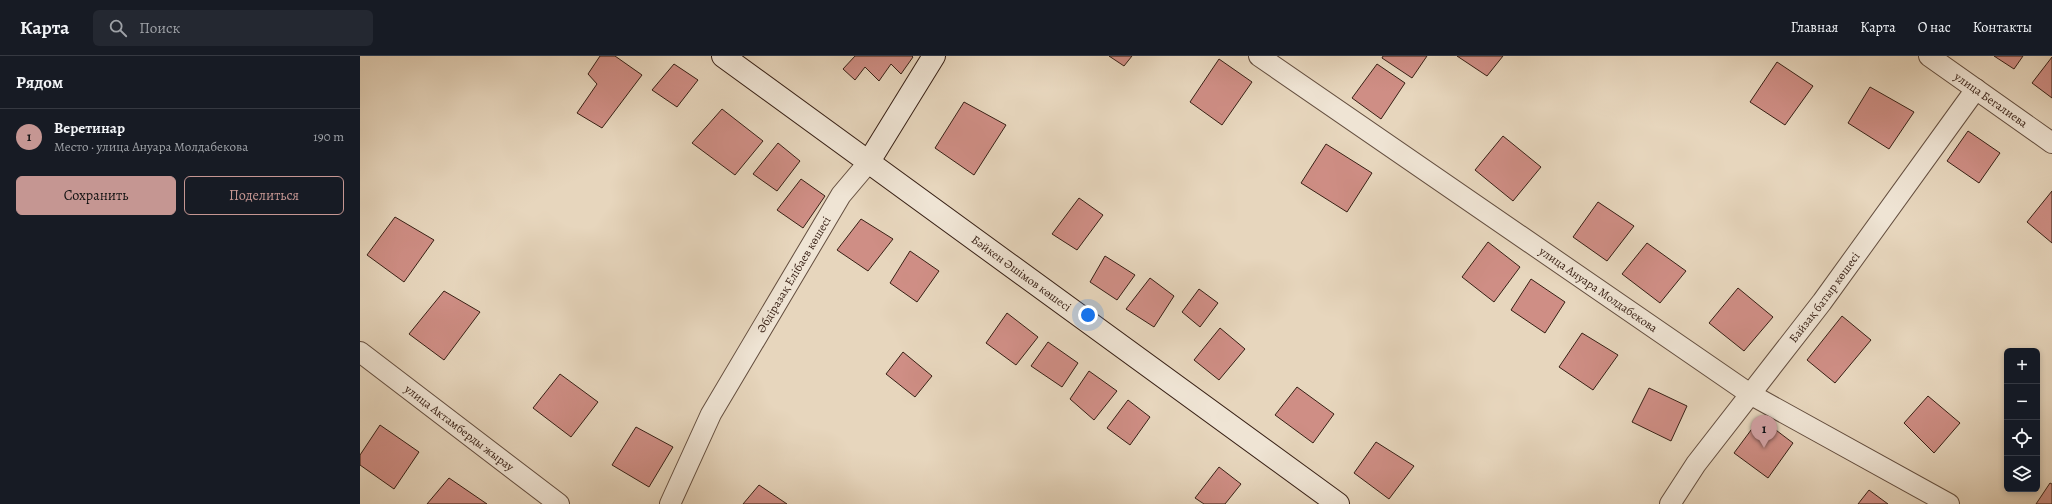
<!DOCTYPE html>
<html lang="ru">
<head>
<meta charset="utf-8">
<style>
  :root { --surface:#171b24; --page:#242831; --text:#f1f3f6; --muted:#9ea1a6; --line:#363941; --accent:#c59692 }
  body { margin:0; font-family:Alegreya,serif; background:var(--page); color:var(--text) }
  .controls { position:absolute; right:12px; bottom:12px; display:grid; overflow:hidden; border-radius:6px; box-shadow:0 2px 6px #0003 }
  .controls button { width:36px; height:36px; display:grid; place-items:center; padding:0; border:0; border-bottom:1px solid var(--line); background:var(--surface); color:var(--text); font:20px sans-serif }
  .you { position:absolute; left:728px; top:259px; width:14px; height:14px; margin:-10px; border:3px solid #fff; border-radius:50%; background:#1a73e8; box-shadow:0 0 0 6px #1a73e833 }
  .badge { display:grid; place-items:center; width:26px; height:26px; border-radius:50%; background:var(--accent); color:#111; font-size:13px; font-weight:700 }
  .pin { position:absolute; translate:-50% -33px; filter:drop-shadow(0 1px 2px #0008) }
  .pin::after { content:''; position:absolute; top:21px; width:14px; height:12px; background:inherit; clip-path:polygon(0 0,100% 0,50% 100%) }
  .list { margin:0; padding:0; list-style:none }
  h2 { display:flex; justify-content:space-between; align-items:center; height:52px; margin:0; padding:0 16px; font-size:17px }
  h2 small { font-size:13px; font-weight:400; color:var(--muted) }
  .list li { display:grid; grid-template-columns:26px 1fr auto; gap:12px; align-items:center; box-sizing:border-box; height:56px; padding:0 16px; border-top:1px solid var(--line) }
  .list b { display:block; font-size:15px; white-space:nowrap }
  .list p { margin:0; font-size:13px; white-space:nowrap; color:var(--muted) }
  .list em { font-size:13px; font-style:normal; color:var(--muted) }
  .actions { display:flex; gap:8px; padding:12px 16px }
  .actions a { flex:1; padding:9px 0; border:1px solid var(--accent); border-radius:6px; text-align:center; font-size:14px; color:var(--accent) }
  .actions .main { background:var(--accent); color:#111 }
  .icon { flex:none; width:22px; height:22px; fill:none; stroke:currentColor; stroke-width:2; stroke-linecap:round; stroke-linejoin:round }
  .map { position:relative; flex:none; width:1692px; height:448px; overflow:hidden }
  header { display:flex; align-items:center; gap:24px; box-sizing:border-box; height:56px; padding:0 20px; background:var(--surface); border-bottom:1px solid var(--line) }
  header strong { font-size:19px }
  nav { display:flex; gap:22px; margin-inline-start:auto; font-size:14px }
  .search { width:280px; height:36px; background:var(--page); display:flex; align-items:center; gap:10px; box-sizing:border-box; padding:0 14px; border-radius:6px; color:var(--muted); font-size:15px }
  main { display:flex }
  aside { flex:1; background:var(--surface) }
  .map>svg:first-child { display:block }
  .building { fill:#cf8e85; stroke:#382015 }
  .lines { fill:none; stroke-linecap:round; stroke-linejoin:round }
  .street-casing { stroke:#644e3f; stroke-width:22 }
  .secondary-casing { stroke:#382015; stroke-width:24 }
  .street { stroke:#efe4d4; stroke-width:20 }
  .secondary { stroke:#efe4d4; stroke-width:22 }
  .labels { text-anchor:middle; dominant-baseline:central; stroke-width:4; stroke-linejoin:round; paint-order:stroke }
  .street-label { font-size:12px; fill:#382015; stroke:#efe4d4 }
</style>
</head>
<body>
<header>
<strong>Карта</strong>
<div class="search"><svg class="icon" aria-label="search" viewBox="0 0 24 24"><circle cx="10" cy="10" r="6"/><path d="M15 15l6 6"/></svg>Поиск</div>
<nav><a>Главная</a><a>Карта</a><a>О нас</a><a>Контакты</a></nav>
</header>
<main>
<aside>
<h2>Рядом<small></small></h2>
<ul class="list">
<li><span class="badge">1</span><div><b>Веретинар</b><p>Место · улица Ануара Молдабекова</p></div><em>190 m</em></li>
</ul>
<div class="actions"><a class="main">Сохранить</a><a>Поделиться</a></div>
</aside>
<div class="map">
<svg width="1692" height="448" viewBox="0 0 1692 448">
  <rect width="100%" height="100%" fill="#e7d6bd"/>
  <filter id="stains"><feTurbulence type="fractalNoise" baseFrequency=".005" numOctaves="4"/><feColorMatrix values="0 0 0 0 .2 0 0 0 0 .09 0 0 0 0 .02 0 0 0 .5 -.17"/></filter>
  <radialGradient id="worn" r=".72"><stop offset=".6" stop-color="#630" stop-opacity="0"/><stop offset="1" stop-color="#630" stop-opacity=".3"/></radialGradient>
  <path class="building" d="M 240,0 L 255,0 L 282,19 L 242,72 L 217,57 L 237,28 L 228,18 Z
    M 495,0 L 552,0 L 553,1 L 541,18 L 531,8 L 519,25 L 505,11 L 495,24 L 483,13 Z
    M 749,0 L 772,0 L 764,10 Z
    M 1023,0 L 1067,0 L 1052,22 L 1022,2 Z
    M 1097,0 L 1143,0 L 1127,20 Z
    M 1634,0 L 1663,0 L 1654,13 Z
    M 1692,1 L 1692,42 L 1672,27 Z
    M 859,3 L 892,26 L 862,69 L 830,46 Z
    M 1417,6 L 1453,30 L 1425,69 L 1390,46 Z
    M 314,8 L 338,24 L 317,51 L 292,34 Z
    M 1017,8 L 1045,27 L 1021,63 L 992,42 Z
    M 1510,31 L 1554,56 L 1529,93 L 1488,67 Z
    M 604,46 L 646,69 L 614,119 L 575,92 Z
    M 362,53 L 403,85 L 375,119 L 332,87 Z
    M 1608,75 L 1640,97 L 1619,127 L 1587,105 Z
    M 1143,80 L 1181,111 L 1153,145 L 1115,114 Z
    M 418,87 L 440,105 L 417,135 L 393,118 Z
    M 966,88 L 1012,117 L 987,156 L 941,127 Z
    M 441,123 L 465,140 L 443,172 L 417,154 Z
    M 1692,135 L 1692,187 L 1667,166 Z
    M 719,142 L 743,159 L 717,194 L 692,178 Z
    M 1238,146 L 1274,170 L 1247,205 L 1213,181 Z
    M 35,161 L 74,184 L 44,226 L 7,199 Z
    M 501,163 L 533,183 L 508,215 L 477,194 Z
    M 1128,186 L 1160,211 L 1134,246 L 1102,221 Z
    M 1287,187 L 1326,215 L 1300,247 L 1262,218 Z
    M 550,195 L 579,215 L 557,246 L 530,227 Z
    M 745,200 L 775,219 L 757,244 L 730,226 Z
    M 790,222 L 814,240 L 794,271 L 766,253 Z
    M 1171,223 L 1205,246 L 1185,277 L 1151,254 Z
    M 1378,232 L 1413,261 L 1384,295 L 1349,267 Z
    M 839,233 L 858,247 L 840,271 L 822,256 Z
    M 84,235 L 120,256 L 84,304 L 49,278 Z
    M 647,257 L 678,281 L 656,309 L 626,287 Z
    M 1482,260 L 1511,284 L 1475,327 L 1447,304 Z
    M 860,272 L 885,293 L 859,324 L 834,304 Z
    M 1222,277 L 1258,299 L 1233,334 L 1199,311 Z
    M 688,286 L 718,307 L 702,331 L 671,310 Z
    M 543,296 L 572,320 L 555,341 L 526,318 Z
    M 729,315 L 757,335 L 734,364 L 710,343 Z
    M 200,318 L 238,346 L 211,381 L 173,352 Z
    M 937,331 L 974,358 L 953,387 L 915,359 Z
    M 1289,332 L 1327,350 L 1311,385 L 1272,366 Z
    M 1568,340 L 1600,367 L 1574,397 L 1544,367 Z
    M 768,344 L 790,361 L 770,389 L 747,372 Z
    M 1400,362 L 1433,387 L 1408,422 L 1374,397 Z
    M 20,369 L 59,396 L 34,433 L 0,409 L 0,399 Z
    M 276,371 L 313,391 L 289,431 L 252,409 Z
    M 1016,386 L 1054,410 L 1029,443 L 994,417 Z
    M 859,411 L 881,428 L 865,448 L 844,448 L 835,442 Z
    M 89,422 L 127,448 L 67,448 Z
    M 1690,427 L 1692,428 L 1692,448 L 1676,448 Z
    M 399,429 L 427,448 L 383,448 Z
    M 1509,434 L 1528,448 L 1498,448 Z"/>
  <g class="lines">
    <defs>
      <g id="street">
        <path id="s1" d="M 899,0 L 1390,338 L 1589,448"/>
        <path id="s2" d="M 1569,0 L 1692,87"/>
        <path id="s3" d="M 0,296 L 199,448"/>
        <path id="s4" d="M 310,448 L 351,358 L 481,139 L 508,107"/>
        <path id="s5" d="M 1310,448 L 1336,408 L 1462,246 L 1616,33"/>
      </g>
      <g id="secondary">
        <path id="s6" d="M 363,0 L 978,448"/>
        <path d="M 508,107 L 574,0"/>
      </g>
    </defs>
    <use href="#street" class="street-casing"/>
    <use href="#secondary" class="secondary-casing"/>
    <use href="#street" class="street"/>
    <use href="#secondary" class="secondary"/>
  </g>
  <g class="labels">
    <g class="street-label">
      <text stroke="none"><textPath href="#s2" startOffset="76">улица Бегалиева</textPath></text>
      <text stroke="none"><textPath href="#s6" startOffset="369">Бәйкен Әшімов көшесі</textPath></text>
      <text stroke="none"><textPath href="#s4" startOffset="261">Әбдіразақ Елібаев көшесі</textPath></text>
      <text stroke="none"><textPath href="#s1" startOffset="412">улица Ануара Молдабекова</textPath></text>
      <text stroke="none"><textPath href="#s5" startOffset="258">Байзақ батыр көшесі</textPath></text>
      <text stroke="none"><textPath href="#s3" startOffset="125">улица Актамберды жырау</textPath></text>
    </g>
  </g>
  <rect width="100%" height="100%" filter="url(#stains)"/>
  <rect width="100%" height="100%" fill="url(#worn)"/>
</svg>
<div class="controls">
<button>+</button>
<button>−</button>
<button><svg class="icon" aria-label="locate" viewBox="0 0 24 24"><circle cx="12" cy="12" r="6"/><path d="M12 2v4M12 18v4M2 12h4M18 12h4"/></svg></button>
<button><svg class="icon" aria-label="layers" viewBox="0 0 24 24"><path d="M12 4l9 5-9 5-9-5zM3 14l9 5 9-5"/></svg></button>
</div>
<div class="you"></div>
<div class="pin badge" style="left:1404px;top:392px">1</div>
</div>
</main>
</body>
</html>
